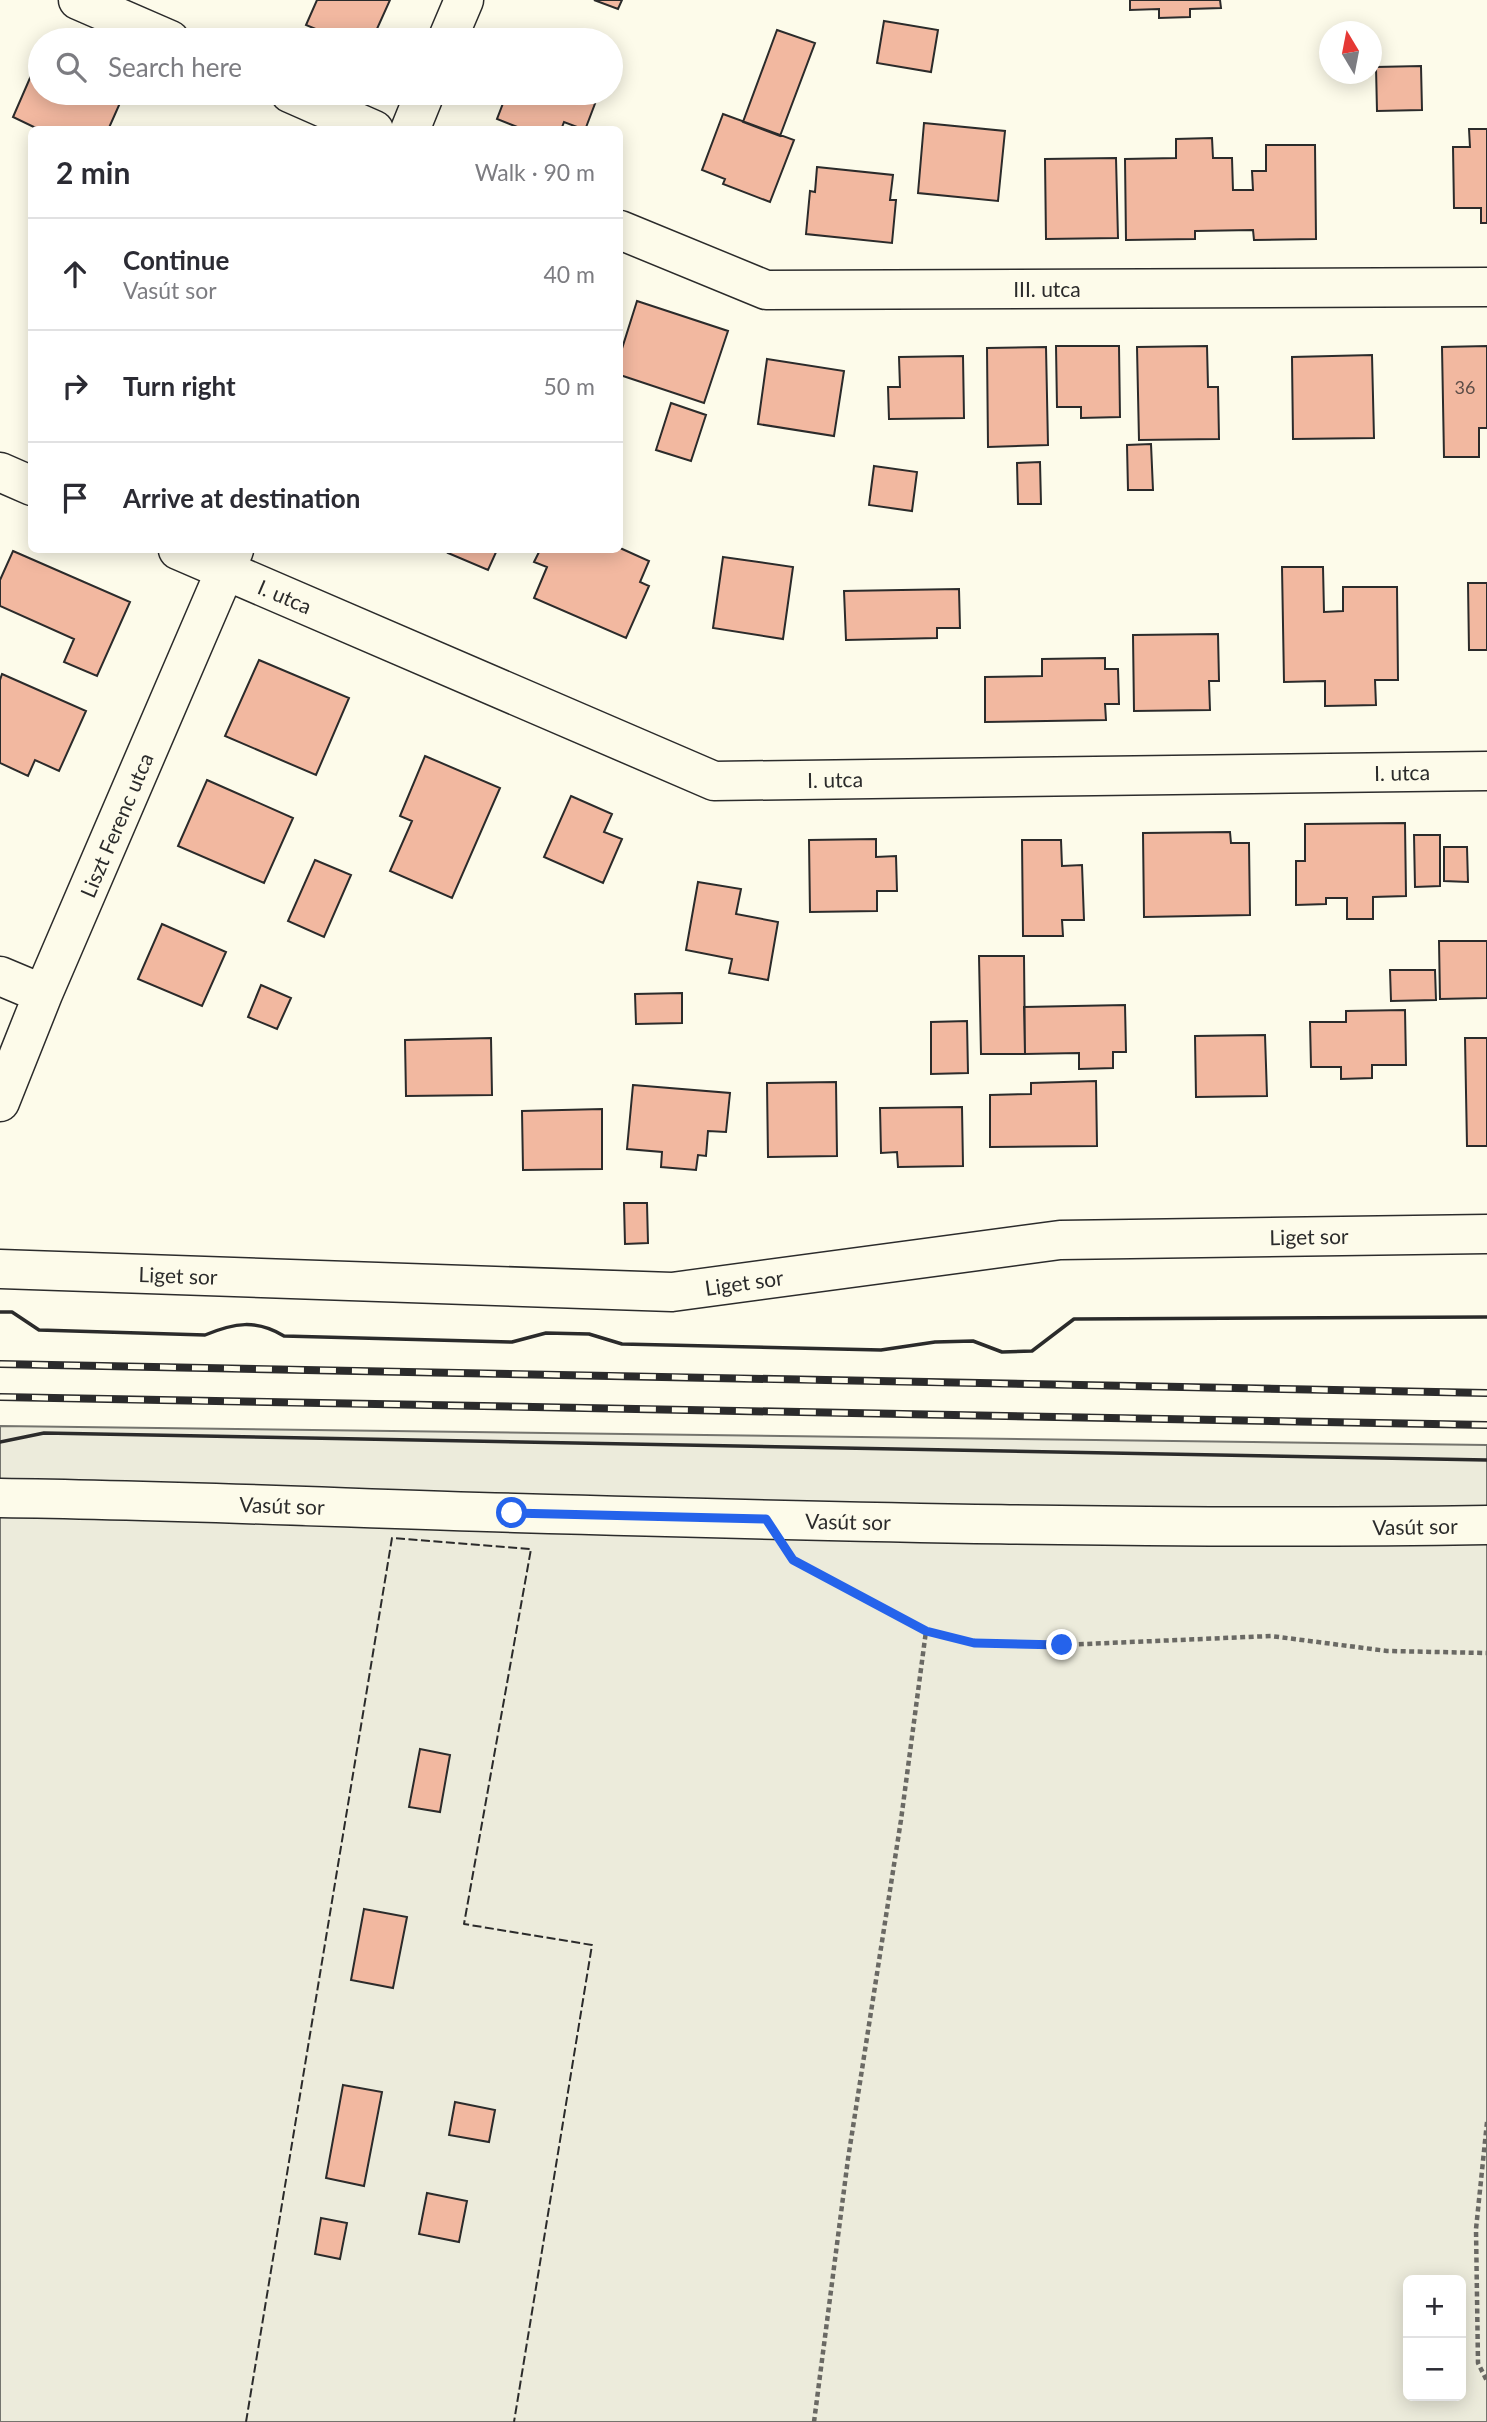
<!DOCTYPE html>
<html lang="en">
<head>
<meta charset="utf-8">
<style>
  :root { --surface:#fff; --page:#f7f7f7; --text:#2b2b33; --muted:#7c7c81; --line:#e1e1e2 }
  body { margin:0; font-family:Lato,sans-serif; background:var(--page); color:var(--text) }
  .controls { position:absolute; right:21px; bottom:21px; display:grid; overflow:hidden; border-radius:10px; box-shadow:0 4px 18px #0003 }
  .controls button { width:63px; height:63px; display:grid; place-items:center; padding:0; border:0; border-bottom:2px solid var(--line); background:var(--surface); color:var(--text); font:35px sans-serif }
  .compass { position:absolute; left:1319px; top:21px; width:63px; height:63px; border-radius:50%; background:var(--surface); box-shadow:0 4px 18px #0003; rotate:350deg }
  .stop { position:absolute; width:21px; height:21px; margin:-16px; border:5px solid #2563eb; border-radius:50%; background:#fff }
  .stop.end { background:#2563eb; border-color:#fff; box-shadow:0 2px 7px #0008 }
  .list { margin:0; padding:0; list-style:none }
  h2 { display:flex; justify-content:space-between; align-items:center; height:91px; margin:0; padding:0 28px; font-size:30px }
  h2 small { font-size:23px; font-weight:400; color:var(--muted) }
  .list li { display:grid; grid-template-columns:46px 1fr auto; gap:21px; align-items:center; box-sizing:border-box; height:112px; padding:0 28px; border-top:2px solid var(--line) }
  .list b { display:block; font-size:26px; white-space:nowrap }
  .list p { margin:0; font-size:23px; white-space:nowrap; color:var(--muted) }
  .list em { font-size:23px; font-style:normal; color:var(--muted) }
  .icon { flex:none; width:38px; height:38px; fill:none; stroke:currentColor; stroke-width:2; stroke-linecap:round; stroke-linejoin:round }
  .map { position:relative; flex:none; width:1487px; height:2422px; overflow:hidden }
  .search { position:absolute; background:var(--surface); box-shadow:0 4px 18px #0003; left:28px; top:28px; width:595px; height:77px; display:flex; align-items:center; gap:18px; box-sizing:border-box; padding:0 24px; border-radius:38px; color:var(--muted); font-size:26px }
  .panel { position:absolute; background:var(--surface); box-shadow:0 4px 18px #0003; left:28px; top:126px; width:595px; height:427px; border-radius:10px }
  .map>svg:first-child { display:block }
  .green { fill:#ecebdb; stroke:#74746e; stroke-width:2; fill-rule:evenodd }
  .building { fill:#f2b8a0; stroke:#2b2b2b; stroke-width:2 }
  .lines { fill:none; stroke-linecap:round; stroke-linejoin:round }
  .minor-casing { stroke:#2b2b2b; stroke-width:41 }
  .path { stroke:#6a6964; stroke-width:4.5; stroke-dasharray:5 3.5; stroke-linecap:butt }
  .minor { stroke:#fdfbea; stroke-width:38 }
  .rail-casing { stroke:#2b2b2b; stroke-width:8 }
  .rail { stroke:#fdfbea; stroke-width:5; stroke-dasharray:16; stroke-linecap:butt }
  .fence { stroke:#2b2b2b; stroke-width:2; stroke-dasharray:9 3.5; stroke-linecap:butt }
  .wall { stroke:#2b2b2b; stroke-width:3.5 }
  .route { stroke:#2563eb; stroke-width:9 }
  .labels { text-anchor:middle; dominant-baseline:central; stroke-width:5; stroke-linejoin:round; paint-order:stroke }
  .number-label { font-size:18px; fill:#5d4e48 }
  .street-label { font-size:21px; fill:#2b2b2b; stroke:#fdfbea }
</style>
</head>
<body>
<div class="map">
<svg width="1487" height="2422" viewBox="0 0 1487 2422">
  <rect width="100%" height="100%" fill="#fdfbea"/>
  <path class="green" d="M 0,1426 L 1487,1445 L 1487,2422 L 0,2422 ZM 1408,2280 L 1461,2280 L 1461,2396 L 1408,2396 Z"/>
  <path class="building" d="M 317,0 L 390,0 L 372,40 L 342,40 L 306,25 Z
    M 594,0 L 622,0 L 618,9 Z
    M 1130,0 L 1220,0 L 1221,8 L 1190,9 L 1190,17 L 1159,18 L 1159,9 L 1130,10 Z
    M 884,21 L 938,30 L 931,72 L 877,63 Z
    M 777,30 L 815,43 L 780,136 L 743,122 Z
    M 40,55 L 40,93 L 96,93 L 120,103 L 108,130 L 40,130 L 13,117 Z
    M 1421,66 L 1422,110 L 1377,111 L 1376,67 Z
    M 507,93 L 599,93 L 585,130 L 564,122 L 561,130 L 525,130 L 497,119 Z
    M 723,114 L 794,140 L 770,202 L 723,184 L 725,179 L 702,170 Z
    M 924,123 L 1005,131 L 998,201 L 918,193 Z
    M 1469,129 L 1487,129 L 1487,223 L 1481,223 L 1481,208 L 1454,208 L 1453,147 L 1470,147 Z
    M 1212,138 L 1213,158 L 1232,158 L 1233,190 L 1253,190 L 1252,171 L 1266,171 L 1266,145 L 1315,145 L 1316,239 L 1254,240 L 1253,230 L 1195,231 L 1195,239 L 1126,240 L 1125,159 L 1176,158 L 1176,139 Z
    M 1116,158 L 1118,238 L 1046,239 L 1045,159 Z
    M 817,167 L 893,175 L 890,200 L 896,200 L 892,243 L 806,234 L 810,191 L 815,192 Z
    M 637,301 L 728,331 L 704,403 L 620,375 L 620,355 Z
    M 1056,346 L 1119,346 L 1120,417 L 1081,418 L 1081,407 L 1057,407 Z
    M 1207,346 L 1208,387 L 1218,387 L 1219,439 L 1139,440 L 1137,347 Z
    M 1487,346 L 1487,428 L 1479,428 L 1479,457 L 1444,457 L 1442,347 Z
    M 1046,347 L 1048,445 L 988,447 L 987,348 Z
    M 1372,355 L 1374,438 L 1293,439 L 1292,357 Z
    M 963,356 L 964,418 L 889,419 L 888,387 L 900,387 L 899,357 Z
    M 767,359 L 844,371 L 834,436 L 758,424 Z
    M 671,403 L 706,415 L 691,461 L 656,450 Z
    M 1151,444 L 1153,490 L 1128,490 L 1127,445 Z
    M 1040,462 L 1041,504 L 1018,504 L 1017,463 Z
    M 874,466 L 917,472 L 912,511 L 869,505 Z
    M 620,548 L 649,561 L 640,582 L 649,586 L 626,638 L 534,598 L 547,567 L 534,562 L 540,550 Z
    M 450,550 L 497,550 L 488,570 L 448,553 Z
    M 13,551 L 130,602 L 97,676 L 64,662 L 74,639 L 0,606 L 0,580 Z
    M 723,557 L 793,567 L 783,639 L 713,628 Z
    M 1282,567 L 1323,567 L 1324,612 L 1343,611 L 1343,587 L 1397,587 L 1398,680 L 1375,680 L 1376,705 L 1325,706 L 1325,681 L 1284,682 Z
    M 1468,583 L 1487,583 L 1487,650 L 1469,650 Z
    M 959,589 L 960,628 L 937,628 L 937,638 L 846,640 L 844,591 Z
    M 1218,634 L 1219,681 L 1209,681 L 1210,710 L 1134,711 L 1133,635 Z
    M 1105,658 L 1105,669 L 1118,669 L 1119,704 L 1105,704 L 1106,720 L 985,722 L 985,677 L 1042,676 L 1042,659 Z
    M 259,660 L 349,698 L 316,775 L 225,736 Z
    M 2,674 L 86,711 L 59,771 L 35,760 L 28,776 L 0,763 L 0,680 Z
    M 425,756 L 500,788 L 452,898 L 390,871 L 412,821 L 400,816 Z
    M 207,780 L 293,818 L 264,883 L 178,846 Z
    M 571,796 L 612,814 L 604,832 L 622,839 L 603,883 L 544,857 Z
    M 1405,823 L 1406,896 L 1373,897 L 1373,919 L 1347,919 L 1347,898 L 1326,898 L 1326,904 L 1296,905 L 1296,861 L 1305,861 L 1305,824 Z
    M 1230,832 L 1231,843 L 1249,843 L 1250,915 L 1144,917 L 1143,833 Z
    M 1414,835 L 1440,835 L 1440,886 L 1415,887 Z
    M 876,839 L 876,857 L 896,856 L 897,891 L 877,891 L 877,911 L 810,912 L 809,840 Z
    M 1022,840 L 1061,840 L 1062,866 L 1082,865 L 1084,920 L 1062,920 L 1063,936 L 1023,936 Z
    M 1444,847 L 1467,847 L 1468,882 L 1444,881 Z
    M 315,860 L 351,875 L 324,937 L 288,921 Z
    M 698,882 L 741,889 L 736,914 L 778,922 L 768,980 L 729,973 L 732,959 L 686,950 Z
    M 162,924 L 226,952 L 202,1006 L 138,979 Z
    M 1439,941 L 1487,941 L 1487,998 L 1440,999 Z
    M 979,956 L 1024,956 L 1025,1054 L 981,1054 Z
    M 1390,970 L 1435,970 L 1436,1000 L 1391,1001 Z
    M 261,985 L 291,998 L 277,1029 L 248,1017 Z
    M 682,993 L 682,1023 L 636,1024 L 635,994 Z
    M 1125,1005 L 1126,1052 L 1113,1052 L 1113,1068 L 1079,1069 L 1079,1053 L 1025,1054 L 1024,1007 Z
    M 1405,1010 L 1406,1065 L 1372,1065 L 1372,1078 L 1341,1079 L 1341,1067 L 1311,1067 L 1310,1022 L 1346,1022 L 1346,1011 Z
    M 967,1021 L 968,1073 L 931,1074 L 931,1022 Z
    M 1265,1035 L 1267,1096 L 1196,1097 L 1195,1036 Z
    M 491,1038 L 492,1095 L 406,1096 L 405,1040 Z
    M 1465,1038 L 1487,1038 L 1487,1146 L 1467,1146 Z
    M 1096,1081 L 1097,1146 L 990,1147 L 990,1095 L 1031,1094 L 1031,1083 Z
    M 836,1082 L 837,1156 L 768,1157 L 767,1083 Z
    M 633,1085 L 730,1093 L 726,1132 L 708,1131 L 706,1156 L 698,1155 L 696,1170 L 661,1167 L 662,1152 L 627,1149 Z
    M 962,1107 L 963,1166 L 898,1167 L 897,1152 L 881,1153 L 880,1108 Z
    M 602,1109 L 602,1169 L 523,1170 L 522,1111 Z
    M 624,1203 L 647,1203 L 648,1243 L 625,1244 Z
    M 420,1749 L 450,1755 L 440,1812 L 409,1807 Z
    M 364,1909 L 407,1917 L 393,1988 L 351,1980 Z
    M 343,2085 L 382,2092 L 364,2186 L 326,2178 Z
    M 455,2102 L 495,2110 L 489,2142 L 449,2135 Z
    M 427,2193 L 467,2201 L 459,2242 L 419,2234 Z
    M 321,2218 L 347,2223 L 340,2259 L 315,2254 Z"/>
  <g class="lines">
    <defs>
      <path id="minor" d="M 78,0 L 170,40
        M 447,40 L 464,0
        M 290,93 L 374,130
        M 410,130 L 425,93
        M 620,230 L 766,290 L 1487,287
        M 0,472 L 32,486
        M 178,550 L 714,781 L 1487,771
        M 0,976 L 43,994
        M 0,1102 L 43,994 L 234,550
        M 0,1269 L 672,1292 L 1060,1240 L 1487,1234
        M 0,1498 C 172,1500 344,1508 515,1513 C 839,1522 1163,1530 1487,1525"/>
    </defs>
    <use href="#minor" class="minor-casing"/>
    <path class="path" d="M 800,1563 L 926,1631 L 974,1643 L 1062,1645 L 1271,1636 L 1387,1651 L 1487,1653
      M 1487,2122 L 1476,2229 L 1478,2363 L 1487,2381
      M 814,2422 L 848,2159 L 901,1820 L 926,1631"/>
    <use href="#minor" class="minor"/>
    <defs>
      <path id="rail" d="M 0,1364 L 1487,1393
        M 0,1397 L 1487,1425"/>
    </defs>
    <use href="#rail" class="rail-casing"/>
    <use href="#rail" class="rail"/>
    <path class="fence" d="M 246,2422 L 392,1538 L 531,1549 L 464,1924 L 592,1945 L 514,2422"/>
    <path class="wall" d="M 0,1312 L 12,1312 L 39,1330 L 205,1335 C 234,1323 256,1319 284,1336 L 512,1342 L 546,1333 L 589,1334 L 622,1344 L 881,1350 L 935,1342 L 973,1341 L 1002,1352 L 1032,1351 L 1074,1319 L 1487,1317
      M 0,1442 L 44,1433 L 1487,1460"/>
  </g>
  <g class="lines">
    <path class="route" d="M 512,1513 L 766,1519 L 793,1560 L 926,1631 L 974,1643 L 1062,1645"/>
  </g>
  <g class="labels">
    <g class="number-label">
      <text x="1465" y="387">36</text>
    </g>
    <g class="street-label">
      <text x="1047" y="288">III. utca</text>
      <text transform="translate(285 596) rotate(23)">I. utca</text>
      <text transform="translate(1402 772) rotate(-1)">I. utca</text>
      <text transform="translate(835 779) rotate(-1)">I. utca</text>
      <text transform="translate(116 825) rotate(-67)">Liszt Ferenc utca</text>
      <text transform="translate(1309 1236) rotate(-1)">Liget sor</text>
      <text transform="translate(178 1275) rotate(2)">Liget sor</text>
      <text transform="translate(744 1282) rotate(-8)">Liget sor</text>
      <text transform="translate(282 1505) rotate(2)">Vasút sor</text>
      <text transform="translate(848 1521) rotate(1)">Vasút sor</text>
      <text transform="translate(1415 1526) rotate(-1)">Vasút sor</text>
    </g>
  </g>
</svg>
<div class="controls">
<button>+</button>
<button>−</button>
</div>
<svg class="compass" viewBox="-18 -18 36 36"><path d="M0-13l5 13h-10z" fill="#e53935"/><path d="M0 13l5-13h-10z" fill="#7c7c81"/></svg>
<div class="stop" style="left:512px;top:1513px"></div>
<div class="stop end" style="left:1062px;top:1645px"></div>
<div class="search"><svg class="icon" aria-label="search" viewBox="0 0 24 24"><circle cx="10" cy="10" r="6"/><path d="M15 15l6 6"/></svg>Search here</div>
<section class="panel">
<h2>2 min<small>Walk · 90 m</small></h2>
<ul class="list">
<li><svg class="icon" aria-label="ahead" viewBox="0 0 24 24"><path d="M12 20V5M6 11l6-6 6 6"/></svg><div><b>Continue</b><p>Vasút sor</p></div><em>40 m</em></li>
<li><svg class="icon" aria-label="right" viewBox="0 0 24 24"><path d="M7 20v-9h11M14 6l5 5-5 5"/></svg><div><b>Turn right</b></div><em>50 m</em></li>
<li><svg class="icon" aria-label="arrive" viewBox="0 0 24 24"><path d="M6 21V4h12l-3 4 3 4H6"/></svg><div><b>Arrive at destination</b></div></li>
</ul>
</section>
</div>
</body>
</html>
